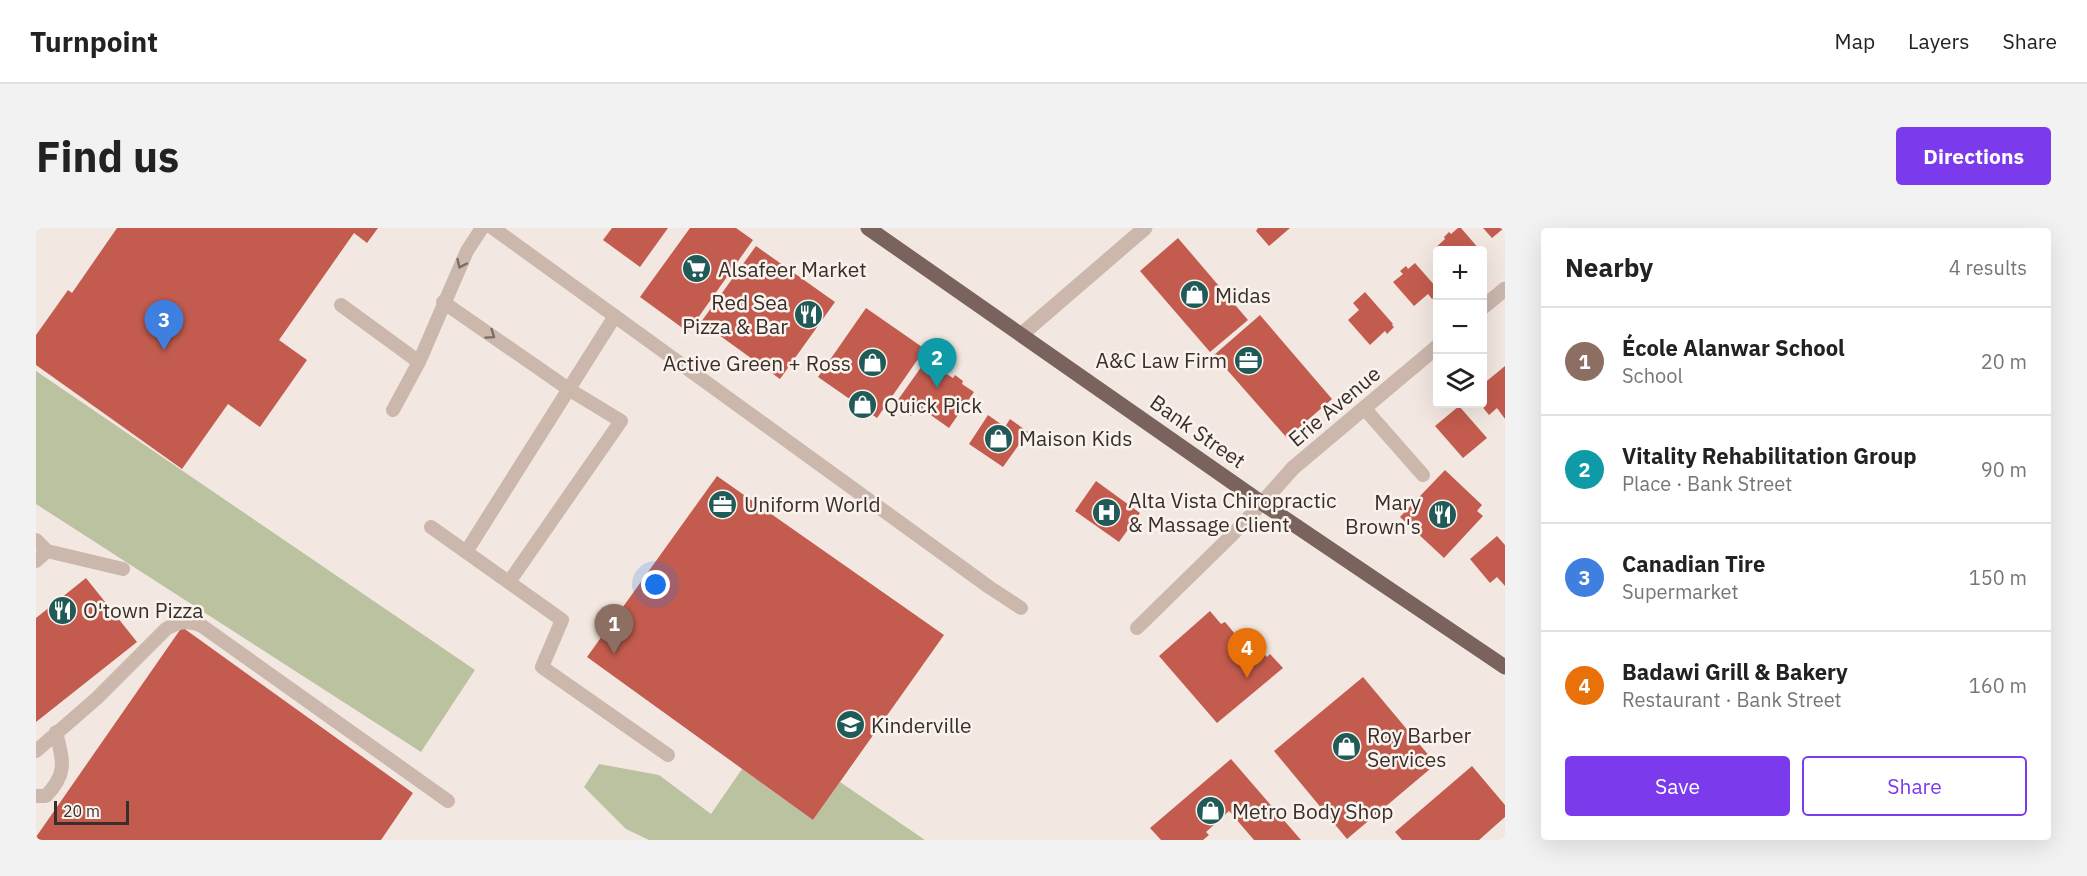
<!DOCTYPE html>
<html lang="en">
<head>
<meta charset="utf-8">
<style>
  :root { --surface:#fff; --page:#f2f2f2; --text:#222; --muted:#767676; --line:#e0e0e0; --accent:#7c3aed }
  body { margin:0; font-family:"IBM Plex Sans",sans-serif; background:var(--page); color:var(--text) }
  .controls { position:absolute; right:18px; top:18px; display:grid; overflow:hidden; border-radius:6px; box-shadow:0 6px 24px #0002 }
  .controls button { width:54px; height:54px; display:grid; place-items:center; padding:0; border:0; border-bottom:2px solid var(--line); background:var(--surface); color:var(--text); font:30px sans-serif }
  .scale { position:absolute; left:18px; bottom:15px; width:75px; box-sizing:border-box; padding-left:6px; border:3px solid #3a2e2b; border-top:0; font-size:16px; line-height:21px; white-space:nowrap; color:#3a2e2b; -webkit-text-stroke:4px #faf3ed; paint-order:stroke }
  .you { position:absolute; left:620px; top:357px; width:21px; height:21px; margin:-15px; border:4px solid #fff; border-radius:50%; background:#1a73e8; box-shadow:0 0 0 9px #1a73e833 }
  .badge { display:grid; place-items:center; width:39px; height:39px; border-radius:50%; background:var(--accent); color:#fff; font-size:20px; font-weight:700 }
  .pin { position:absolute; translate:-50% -50px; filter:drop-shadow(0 2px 3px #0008) }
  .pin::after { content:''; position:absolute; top:32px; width:21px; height:18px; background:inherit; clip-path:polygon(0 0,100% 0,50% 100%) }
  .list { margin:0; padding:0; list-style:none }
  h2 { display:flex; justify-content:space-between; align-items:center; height:78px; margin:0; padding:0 24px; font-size:26px }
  h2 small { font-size:20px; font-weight:400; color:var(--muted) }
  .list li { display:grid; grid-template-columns:39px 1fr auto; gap:18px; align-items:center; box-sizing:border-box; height:108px; padding:0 24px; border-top:2px solid var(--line) }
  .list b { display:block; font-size:22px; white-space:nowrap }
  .list p { margin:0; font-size:20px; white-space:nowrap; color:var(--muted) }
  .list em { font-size:20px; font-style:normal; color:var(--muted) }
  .actions { display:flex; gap:12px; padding:18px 24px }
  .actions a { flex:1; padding:14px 0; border:2px solid var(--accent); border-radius:6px; text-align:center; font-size:21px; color:var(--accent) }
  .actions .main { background:var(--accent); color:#fff }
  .icon { flex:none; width:33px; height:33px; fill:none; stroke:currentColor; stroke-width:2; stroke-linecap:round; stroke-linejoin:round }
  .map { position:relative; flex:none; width:1469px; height:612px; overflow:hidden; border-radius:6px }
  header { display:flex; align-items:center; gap:36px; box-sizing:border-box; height:84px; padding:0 30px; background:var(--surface); border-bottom:2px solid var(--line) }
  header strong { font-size:28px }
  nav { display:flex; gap:33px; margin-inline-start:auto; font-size:21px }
  .intro { display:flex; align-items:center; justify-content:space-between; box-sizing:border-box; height:144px; padding:0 36px }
  h1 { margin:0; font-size:42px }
  .button { padding:15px 27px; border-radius:6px; background:var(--accent); color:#fff; font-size:21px; font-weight:700 }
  main { display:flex; gap:36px; padding:0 36px }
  aside { flex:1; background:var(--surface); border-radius:6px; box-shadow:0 6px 24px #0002 }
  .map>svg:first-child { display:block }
  .green { fill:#bbc2a0 }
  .building { fill:#c35c4e }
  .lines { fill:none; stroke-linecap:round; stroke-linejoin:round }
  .service { stroke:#cbb7ac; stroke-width:14 }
  .minor { stroke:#cbb7ac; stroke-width:15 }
  .primary { stroke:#7b635d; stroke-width:15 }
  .oneway { stroke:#7b6c65 }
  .labels { text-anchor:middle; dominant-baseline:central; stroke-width:5; stroke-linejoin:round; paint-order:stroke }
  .poi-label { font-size:21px; fill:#3a2e2b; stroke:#faf3ed; text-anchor:start }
  .street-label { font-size:21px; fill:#3a2e2b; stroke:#faf3ed }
</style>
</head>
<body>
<header>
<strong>Turnpoint</strong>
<nav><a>Map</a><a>Layers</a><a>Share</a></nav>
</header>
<div class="intro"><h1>Find us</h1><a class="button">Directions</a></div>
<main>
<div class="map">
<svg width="1469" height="612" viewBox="0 0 1469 612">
  <rect width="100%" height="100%" fill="#f3e8e1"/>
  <path class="green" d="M 0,143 L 439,442 L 385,524 L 0,276 Z
    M 563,536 L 623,547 L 675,586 L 706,541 L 777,592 L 804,554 L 889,612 L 613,612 L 590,601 L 548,559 Z"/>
  <path class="building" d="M 81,0 L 342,0 L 331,15 L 318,5 L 243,112 L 271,132 L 224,199 L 192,176 L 146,241 L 0,137 L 0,107 L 32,62 L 36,65 Z
    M 576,0 L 632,0 L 604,39 L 567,12 Z
    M 654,0 L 700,0 L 717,12 L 652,104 L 604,69 Z
    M 1222,0 L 1254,0 L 1233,18 L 1220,3 Z
    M 1422,0 L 1425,0 L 1444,22 L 1402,22 L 1402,25 L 1398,21 L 1409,11 L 1408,9 L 1413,4 L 1415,6 Z
    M 1447,0 L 1468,0 L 1456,10 Z
    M 1142,10 L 1212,92 L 1174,124 L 1104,43 Z
    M 720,18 L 799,74 L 744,151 L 665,94 Z
    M 1379,35 L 1400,59 L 1398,61 L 1402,66 L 1396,71 L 1392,66 L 1378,78 L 1357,54 L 1367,46 L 1364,43 L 1370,38 L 1372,41 Z
    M 1329,64 L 1357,96 L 1356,97 L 1358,99 L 1351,106 L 1349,103 L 1334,117 L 1312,92 L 1323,82 L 1317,75 Z
    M 830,80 L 889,121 L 841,190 L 782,149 Z
    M 1224,87 L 1296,171 L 1251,210 L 1178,127 Z
    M 898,121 L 915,132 L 906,143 L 917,150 L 919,147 L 927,153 L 926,156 L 938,164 L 913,200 L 882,178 L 875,188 L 859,176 Z
    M 1469,138 L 1469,191 L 1461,180 L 1453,187 L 1444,176 L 1446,176 L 1446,157 Z
    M 1423,178 L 1451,210 L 1427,230 L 1399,198 Z
    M 952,187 L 969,199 L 974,191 L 992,204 L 967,239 L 933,216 Z
    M 1409,242 L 1446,277 L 1441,283 L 1447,288 L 1408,330 L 1364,289 Z
    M 681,248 L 908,407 L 777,592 L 551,429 Z
    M 1060,253 L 1104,285 L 1083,314 L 1039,283 Z
    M 1461,308 L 1469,317 L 1469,358 L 1461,349 L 1454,355 L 1434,331 Z
    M 50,350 L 101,414 L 0,494 L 0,390 Z
    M 1174,383 L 1185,396 L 1189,394 L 1200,407 L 1204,404 L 1216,419 L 1219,416 L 1231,429 L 1234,426 L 1247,440 L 1181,495 L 1123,428 Z
    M 146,399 L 377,565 L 345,612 L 0,612 L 0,609 Z
    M 1327,449 L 1400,536 L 1311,611 L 1238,523 Z
    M 1195,531 L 1265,612 L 1218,612 L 1193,583 L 1170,604 L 1173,607 L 1167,612 L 1125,612 L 1114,600 Z
    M 1436,538 L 1469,577 L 1469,589 L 1443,612 L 1366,612 L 1359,604 Z"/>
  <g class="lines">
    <path class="service" d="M 457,0 L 953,359 L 985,380
      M 407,74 L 534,162 L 585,193 L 473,354
      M 305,77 L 383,134
      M 1328,180 L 1387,247
      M 357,182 L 383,134 L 431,23 L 446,0
      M 395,299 L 526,392 L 506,439 L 632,527
      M 0,312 L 11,323
      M 430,324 L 579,88
      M 0,333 L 11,323 L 87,341
      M 1101,400 L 1196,307 L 1226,275
      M 0,523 L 61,470 L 130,401 C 144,393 152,392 166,398 L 412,573
      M 0,568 L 10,568 C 32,545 27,533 20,504"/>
    <path class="minor" d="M 1446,80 L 1469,61
      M 986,106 L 1109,0
      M 1226,275 L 1257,240 L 1402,118"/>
    <path class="primary" d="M 832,0 L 1226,275 L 1469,439"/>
  </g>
  <defs><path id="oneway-chevron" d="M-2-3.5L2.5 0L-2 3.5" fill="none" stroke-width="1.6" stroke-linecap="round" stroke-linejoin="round" transform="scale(1.5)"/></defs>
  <g class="oneway">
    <use href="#oneway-chevron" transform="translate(425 36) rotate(115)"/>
    <use href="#oneway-chevron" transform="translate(455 107) rotate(35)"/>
  </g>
  <defs>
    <symbol id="supermarket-disc" viewBox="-11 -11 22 22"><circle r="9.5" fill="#215b57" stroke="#faf3ed"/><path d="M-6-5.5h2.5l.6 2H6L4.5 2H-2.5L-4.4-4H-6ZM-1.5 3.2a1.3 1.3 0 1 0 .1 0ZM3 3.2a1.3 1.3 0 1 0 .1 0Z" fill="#fff"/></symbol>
    <symbol id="shop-disc" viewBox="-11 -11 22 22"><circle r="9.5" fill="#215b57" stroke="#faf3ed"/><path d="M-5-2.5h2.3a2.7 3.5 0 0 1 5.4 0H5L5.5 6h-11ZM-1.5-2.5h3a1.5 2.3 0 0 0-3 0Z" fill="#fff"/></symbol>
    <symbol id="restaurant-disc" viewBox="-11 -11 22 22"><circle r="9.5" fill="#215b57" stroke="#faf3ed"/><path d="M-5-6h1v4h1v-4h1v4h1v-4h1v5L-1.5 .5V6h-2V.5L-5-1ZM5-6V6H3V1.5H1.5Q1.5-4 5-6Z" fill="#fff"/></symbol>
    <symbol id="office-disc" viewBox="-11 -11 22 22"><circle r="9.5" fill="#215b57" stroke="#faf3ed"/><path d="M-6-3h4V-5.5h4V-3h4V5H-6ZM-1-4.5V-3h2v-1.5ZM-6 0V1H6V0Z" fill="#fff"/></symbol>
    <symbol id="hospital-disc" viewBox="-11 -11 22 22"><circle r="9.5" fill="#215b57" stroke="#faf3ed"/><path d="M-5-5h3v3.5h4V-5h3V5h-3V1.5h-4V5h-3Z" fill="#fff"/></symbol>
    <symbol id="school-disc" viewBox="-11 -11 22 22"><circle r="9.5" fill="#215b57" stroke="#faf3ed"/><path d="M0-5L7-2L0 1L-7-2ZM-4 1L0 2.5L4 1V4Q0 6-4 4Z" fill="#fff"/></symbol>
  </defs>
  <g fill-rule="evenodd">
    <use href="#supermarket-disc" x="644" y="24" width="33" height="33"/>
    <use href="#shop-disc" x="1142" y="50" width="33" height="33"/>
    <use href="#restaurant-disc" x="756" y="70" width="33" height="33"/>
    <use href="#office-disc" x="1196" y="116" width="33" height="33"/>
    <use href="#shop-disc" x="820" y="118" width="33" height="33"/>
    <use href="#shop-disc" x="810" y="160" width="33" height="33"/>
    <use href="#shop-disc" x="946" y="194" width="33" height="33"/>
    <use href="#office-disc" x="670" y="260" width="33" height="33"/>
    <use href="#hospital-disc" x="1054" y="268" width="33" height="33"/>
    <use href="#restaurant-disc" x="1390" y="270" width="33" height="33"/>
    <use href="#restaurant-disc" x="10" y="366" width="33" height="33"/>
    <use href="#school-disc" x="798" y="480" width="33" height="33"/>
    <use href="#shop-disc" x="1294" y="502" width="33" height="33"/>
    <use href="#shop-disc" x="1158" y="566" width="33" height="33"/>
  </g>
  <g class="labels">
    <g class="poi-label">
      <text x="682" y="41">Alsafeer Market</text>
      <text x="1179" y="67">Midas</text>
      <text x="752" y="74" text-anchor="end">Red Sea<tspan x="752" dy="24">Pizza &amp; Bar</tspan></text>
      <text x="1191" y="132" text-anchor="end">A&amp;C Law Firm</text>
      <text x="815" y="135" text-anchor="end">Active Green + Ross</text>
      <text x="848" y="177">Quick Pick</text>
      <text x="983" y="210">Maison Kids</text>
      <text x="1092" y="272">Alta Vista Chiropractic<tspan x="1092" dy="24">&amp; Massage Client</tspan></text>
      <text x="1385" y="274" text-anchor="end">Mary<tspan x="1385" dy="24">Brown's</tspan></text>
      <text x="708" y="276">Uniform World</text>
      <text x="47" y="382">O'town Pizza</text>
      <text x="835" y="497">Kinderville</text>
      <text x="1331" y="507">Roy Barber<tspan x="1331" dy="24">Services</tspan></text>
      <text x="1196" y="583">Metro Body Shop</text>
    </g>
    <g class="street-label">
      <text transform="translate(1298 178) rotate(-40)">Erie Avenue</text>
      <text transform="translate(1162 203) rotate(35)">Bank Street</text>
    </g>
  </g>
</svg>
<div class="controls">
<button>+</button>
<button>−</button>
<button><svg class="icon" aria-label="layers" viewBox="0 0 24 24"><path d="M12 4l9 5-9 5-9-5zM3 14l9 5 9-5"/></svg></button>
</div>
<div class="scale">20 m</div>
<div class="you"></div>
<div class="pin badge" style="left:578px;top:426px;background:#8d6e63">1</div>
<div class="pin badge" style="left:901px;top:160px;background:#0f9aa8">2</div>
<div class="pin badge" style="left:128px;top:122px;background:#3f7fe0">3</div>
<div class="pin badge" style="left:1211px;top:450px;background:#e8710a">4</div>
</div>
<aside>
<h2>Nearby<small>4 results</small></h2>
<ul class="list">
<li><span class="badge" style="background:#8d6e63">1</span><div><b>École Alanwar School</b><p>School</p></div><em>20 m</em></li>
<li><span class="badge" style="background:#0f9aa8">2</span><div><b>Vitality Rehabilitation Group</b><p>Place · Bank Street</p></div><em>90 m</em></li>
<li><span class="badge" style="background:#3f7fe0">3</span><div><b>Canadian Tire</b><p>Supermarket</p></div><em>150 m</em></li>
<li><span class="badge" style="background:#e8710a">4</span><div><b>Badawi Grill &amp; Bakery</b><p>Restaurant · Bank Street</p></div><em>160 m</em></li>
</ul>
<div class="actions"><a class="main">Save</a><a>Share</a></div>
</aside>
</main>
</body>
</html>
